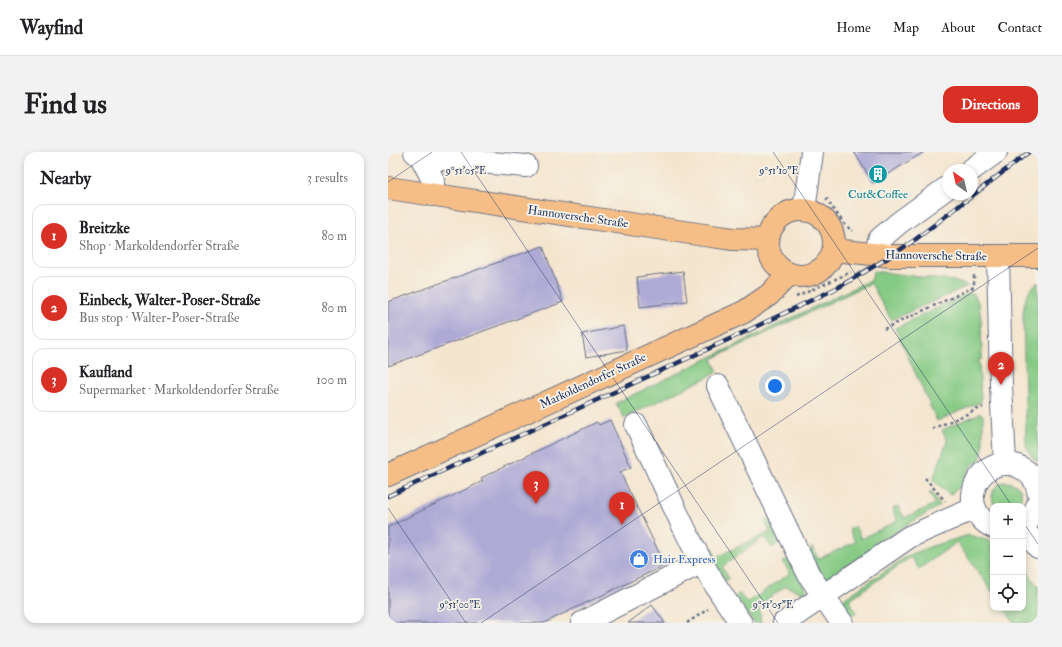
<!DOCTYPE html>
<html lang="en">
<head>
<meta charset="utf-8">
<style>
  :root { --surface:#fff; --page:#f2f2f2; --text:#202124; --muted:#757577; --line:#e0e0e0; --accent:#d93025 }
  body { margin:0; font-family:"IM FELL Double Pica",serif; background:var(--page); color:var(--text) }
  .controls { position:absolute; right:12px; bottom:12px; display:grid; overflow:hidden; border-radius:8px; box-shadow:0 2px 6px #0003 }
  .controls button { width:36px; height:36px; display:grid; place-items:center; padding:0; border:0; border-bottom:1px solid var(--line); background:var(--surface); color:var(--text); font:20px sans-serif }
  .compass { position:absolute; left:554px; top:12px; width:36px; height:36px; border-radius:50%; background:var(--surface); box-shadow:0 2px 6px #0003; rotate:326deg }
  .you { position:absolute; left:387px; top:234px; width:14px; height:14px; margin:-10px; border:3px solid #fff; border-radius:50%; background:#1a73e8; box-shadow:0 0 0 6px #1a73e833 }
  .badge { display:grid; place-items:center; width:26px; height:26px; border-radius:50%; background:var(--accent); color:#fff; font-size:13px; font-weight:700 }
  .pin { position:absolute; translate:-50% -33px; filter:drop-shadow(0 1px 2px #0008) }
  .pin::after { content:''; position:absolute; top:21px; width:14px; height:12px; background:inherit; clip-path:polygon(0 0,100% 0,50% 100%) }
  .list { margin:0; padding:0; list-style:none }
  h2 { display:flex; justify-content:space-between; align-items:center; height:52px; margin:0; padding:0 16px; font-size:17px }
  h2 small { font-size:13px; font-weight:400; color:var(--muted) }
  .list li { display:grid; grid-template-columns:26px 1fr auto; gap:12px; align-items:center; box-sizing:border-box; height:64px; margin:0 8px 8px; padding:0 8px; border:1px solid var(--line); border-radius:12px }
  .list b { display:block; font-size:15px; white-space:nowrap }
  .list p { margin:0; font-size:13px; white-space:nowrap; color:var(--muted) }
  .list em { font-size:13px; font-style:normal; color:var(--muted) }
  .icon { flex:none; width:22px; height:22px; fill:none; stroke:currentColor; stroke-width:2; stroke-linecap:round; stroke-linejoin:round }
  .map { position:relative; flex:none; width:650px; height:471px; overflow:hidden; border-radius:12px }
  header { display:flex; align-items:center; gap:24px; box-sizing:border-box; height:56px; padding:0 20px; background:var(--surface); border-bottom:1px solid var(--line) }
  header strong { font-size:19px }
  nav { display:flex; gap:22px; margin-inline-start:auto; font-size:14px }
  .intro { display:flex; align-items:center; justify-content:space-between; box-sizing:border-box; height:96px; padding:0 24px }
  h1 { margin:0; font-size:28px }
  .button { padding:10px 18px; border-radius:12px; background:var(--accent); color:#fff; font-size:14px; font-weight:700 }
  main { display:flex; gap:24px; padding:0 24px }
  aside { flex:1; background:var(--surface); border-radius:12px; box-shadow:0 2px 6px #0003 }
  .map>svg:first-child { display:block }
  .green { fill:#85ca84; stroke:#507c71 }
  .building { fill:#afaad5 }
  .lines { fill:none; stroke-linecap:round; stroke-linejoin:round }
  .minor-casing { stroke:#676f85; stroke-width:24 }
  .major-casing { stroke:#676f85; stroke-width:24 }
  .path { stroke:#676f85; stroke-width:2.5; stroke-dasharray:3 3; stroke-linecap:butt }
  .minor { stroke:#fff; stroke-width:22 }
  .major { stroke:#f6be87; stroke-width:22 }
  .rail-casing { stroke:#1b2f5e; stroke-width:4.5 }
  .rail { stroke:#f7f3e8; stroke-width:3; stroke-dasharray:9; stroke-linecap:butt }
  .ticks { fill:none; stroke:#1b2f5e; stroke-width:1; stroke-opacity:0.45 }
  .labels { text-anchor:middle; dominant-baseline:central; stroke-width:3.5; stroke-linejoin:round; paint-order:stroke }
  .culture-label { font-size:12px; fill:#0d838f; stroke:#f7f3e8 }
  .street-label { font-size:12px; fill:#1b2f5e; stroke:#f7f3e8 }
  .shop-label { font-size:12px; fill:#366cbe; stroke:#f7f3e8; text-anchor:start }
  .ticks-label { font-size:10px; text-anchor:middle; fill:#1b2f5e; stroke:#f7f3e8; stroke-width:3.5; stroke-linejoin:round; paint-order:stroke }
</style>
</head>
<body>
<header>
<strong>Wayfind</strong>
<nav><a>Home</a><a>Map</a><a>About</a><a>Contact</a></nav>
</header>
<div class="intro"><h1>Find us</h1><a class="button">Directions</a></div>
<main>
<aside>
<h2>Nearby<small>3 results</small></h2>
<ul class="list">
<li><span class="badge">1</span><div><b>Breitzke</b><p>Shop · Markoldendorfer Straße</p></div><em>80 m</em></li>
<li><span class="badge">2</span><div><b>Einbeck, Walter-Poser-Straße</b><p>Bus stop · Walter-Poser-Straße</p></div><em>80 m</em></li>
<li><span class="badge">3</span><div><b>Kaufland</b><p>Supermarket · Markoldendorfer Straße</p></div><em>100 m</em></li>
</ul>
</aside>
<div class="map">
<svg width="650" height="471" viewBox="0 0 650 471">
  <rect width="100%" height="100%" fill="#f7f3e8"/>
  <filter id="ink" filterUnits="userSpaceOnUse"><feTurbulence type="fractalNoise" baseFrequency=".025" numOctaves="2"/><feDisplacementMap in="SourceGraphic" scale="8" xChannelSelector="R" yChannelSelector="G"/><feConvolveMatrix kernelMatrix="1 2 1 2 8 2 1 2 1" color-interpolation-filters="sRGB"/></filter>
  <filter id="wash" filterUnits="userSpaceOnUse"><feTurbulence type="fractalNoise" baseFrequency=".012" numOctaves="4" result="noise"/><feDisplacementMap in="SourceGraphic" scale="16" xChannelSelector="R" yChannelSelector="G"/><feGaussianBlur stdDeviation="0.9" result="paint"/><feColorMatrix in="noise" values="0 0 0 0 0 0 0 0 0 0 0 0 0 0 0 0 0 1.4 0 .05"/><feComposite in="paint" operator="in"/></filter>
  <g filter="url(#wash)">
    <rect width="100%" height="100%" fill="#f4e5ce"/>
    <path class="green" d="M 485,119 L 566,129 L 580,134 L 503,168 L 483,131 L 324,207 L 330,220 L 236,266 L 228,251 L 484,127 Z
      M 650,130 L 650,310 L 644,305 L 638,293 L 635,161 C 637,146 638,140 650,130 Z
      M 579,142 L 586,142 L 591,152 L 593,168 L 594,207 L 591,208 L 593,250 L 549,269 L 507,176 Z
      M 593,261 L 595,263 L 595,297 L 592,308 L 583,314 L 578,323 L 574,333 L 562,343 L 545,328 L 559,289 L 554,278 Z
      M 616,330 C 631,330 638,341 630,354 L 607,354 C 601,344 605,333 616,330 Z
      M 541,340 L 544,340 L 552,354 L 518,373 L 442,426 L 435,425 L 421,401 L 424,395 L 430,407 L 467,390 L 461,377 L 467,374 L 473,387 L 509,369 L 504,357 L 510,354 L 516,366 L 547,352 Z
      M 380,367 L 384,367 L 393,389 L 384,396 L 376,385 L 334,415 L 341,426 L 337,429 L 318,397 L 323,393 L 328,405 L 382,380 L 376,368 Z
      M 581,383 L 605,390 L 605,441 L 569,390 L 531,417 L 523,405 L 461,448 L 469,461 L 464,464 L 453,449 L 519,404 L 544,394 Z
      M 400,407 L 402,408 L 418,438 L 418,441 L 416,442 L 398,434 L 371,453 L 373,471 L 366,471 L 347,445 L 351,441 L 359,451 L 402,421 L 395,410 Z
      M 635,413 L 650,435 L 650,471 L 626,471 L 616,456 L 635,456 Z"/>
    <g id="blocks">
      <path class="building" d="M 466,0 L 536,0 L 485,31 Z
        M 155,94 L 175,150 L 0,214 L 0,150 Z
        M 295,119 L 299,149 L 252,155 L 249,125 Z
        M 235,174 L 239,198 L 198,205 L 194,182 Z
        M 222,268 L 243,315 L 232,320 L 277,413 L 156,471 L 0,471 L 0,375 L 95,329 L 93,326 L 209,270 L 211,273 Z
        M 264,453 L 277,471 L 240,471 Z"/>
    </g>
  </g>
  <g filter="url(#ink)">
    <use href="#blocks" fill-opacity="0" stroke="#676f85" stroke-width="1"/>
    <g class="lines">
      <defs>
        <path id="minor" d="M 27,0 L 33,5 L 45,28 L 45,43
          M 33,5 L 138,14
          M 583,18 L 608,0
          M 416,58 L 424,0
          M 488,102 L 491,88 L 493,86 L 512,70 L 560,35
          M 610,104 L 613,233 L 617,312
          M 330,234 L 421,423 L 454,471
          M 248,273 C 270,318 289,365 313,409 C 325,431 339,451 353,471
          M 635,373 C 643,367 648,360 650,351
          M 605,375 C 598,372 593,367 589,361 C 573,332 607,299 635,317 C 643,322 649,330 650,339
          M 635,377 L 650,395
          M 194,471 L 314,410
          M 396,471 L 521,385 L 587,356"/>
        <path id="major" d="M 0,36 L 316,83 L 345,87 L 380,88
          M380 91a33 33 0 1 1 66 0a33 33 0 1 1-66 0Z
          M 446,98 L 503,104 L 650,104
          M 0,323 L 356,160 L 381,143 L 401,122"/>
      </defs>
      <use href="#minor" class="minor-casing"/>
      <use href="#major" class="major-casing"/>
      <path class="path" d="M 439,46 L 439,48 L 458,74 L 465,79
        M 375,67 L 397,51
        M 408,145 L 463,120
        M 496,177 L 586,135 L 586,123
        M 544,277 L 595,255
        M 537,326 L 557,349
        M 299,471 L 320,457"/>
      <use href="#minor" class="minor"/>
      <use href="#major" class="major"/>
      <defs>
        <path id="rail" d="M 0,344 L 359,179 L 451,135 L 503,104 L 528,87 L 641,0"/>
      </defs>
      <use href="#rail" class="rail-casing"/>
      <use href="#rail" class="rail"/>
    </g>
  </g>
  <path class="ticks" d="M 73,0 L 390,471M 385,0 L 624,354M 0,30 L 44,0M 0,356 L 78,471M 635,370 L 650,392M 93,471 L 650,96"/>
  <defs>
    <symbol id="building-disc" viewBox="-11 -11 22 22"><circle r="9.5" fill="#0f9aa8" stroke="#f7f3e8"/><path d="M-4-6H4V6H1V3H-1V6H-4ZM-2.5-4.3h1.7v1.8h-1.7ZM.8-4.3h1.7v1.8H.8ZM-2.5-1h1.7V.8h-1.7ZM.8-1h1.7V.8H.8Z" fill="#fff"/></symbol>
    <symbol id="shop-disc" viewBox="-11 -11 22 22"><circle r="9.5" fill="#3f7fe0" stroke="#f7f3e8"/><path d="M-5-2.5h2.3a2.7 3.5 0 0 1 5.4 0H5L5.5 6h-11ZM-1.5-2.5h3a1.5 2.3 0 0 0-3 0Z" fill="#fff"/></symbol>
  </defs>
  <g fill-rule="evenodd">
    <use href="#building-disc" x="479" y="11" width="22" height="22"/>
    <use href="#shop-disc" x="240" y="396" width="22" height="22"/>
  </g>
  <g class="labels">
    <g class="culture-label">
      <text x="490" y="42">Cut&amp;Coffee</text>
    </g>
    <g class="street-label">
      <text transform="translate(190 65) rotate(8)">Hannoversche Straße</text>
      <text transform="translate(548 104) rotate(1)">Hannoversche Straße</text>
      <text transform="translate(205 229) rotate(-25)">Markoldendorfer Straße</text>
    </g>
    <g class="shop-label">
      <text x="265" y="407">Hair Express</text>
    </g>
  </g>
  <g class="ticks-label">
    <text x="78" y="22">9°51'05"E</text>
    <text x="391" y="22">9°51'10"E</text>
    <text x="72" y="456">9°51'00"E</text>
    <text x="385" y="456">9°51'05"E</text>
  </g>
</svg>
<div class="controls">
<button>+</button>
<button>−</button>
<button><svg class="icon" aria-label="locate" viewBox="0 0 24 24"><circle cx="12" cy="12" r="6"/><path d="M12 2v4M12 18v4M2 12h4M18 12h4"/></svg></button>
</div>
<svg class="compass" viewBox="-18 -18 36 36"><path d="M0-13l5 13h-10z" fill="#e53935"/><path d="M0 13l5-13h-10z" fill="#757577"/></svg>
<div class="you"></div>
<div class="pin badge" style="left:234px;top:373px">1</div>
<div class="pin badge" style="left:613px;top:233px">2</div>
<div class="pin badge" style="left:148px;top:352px">3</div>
</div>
</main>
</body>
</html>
